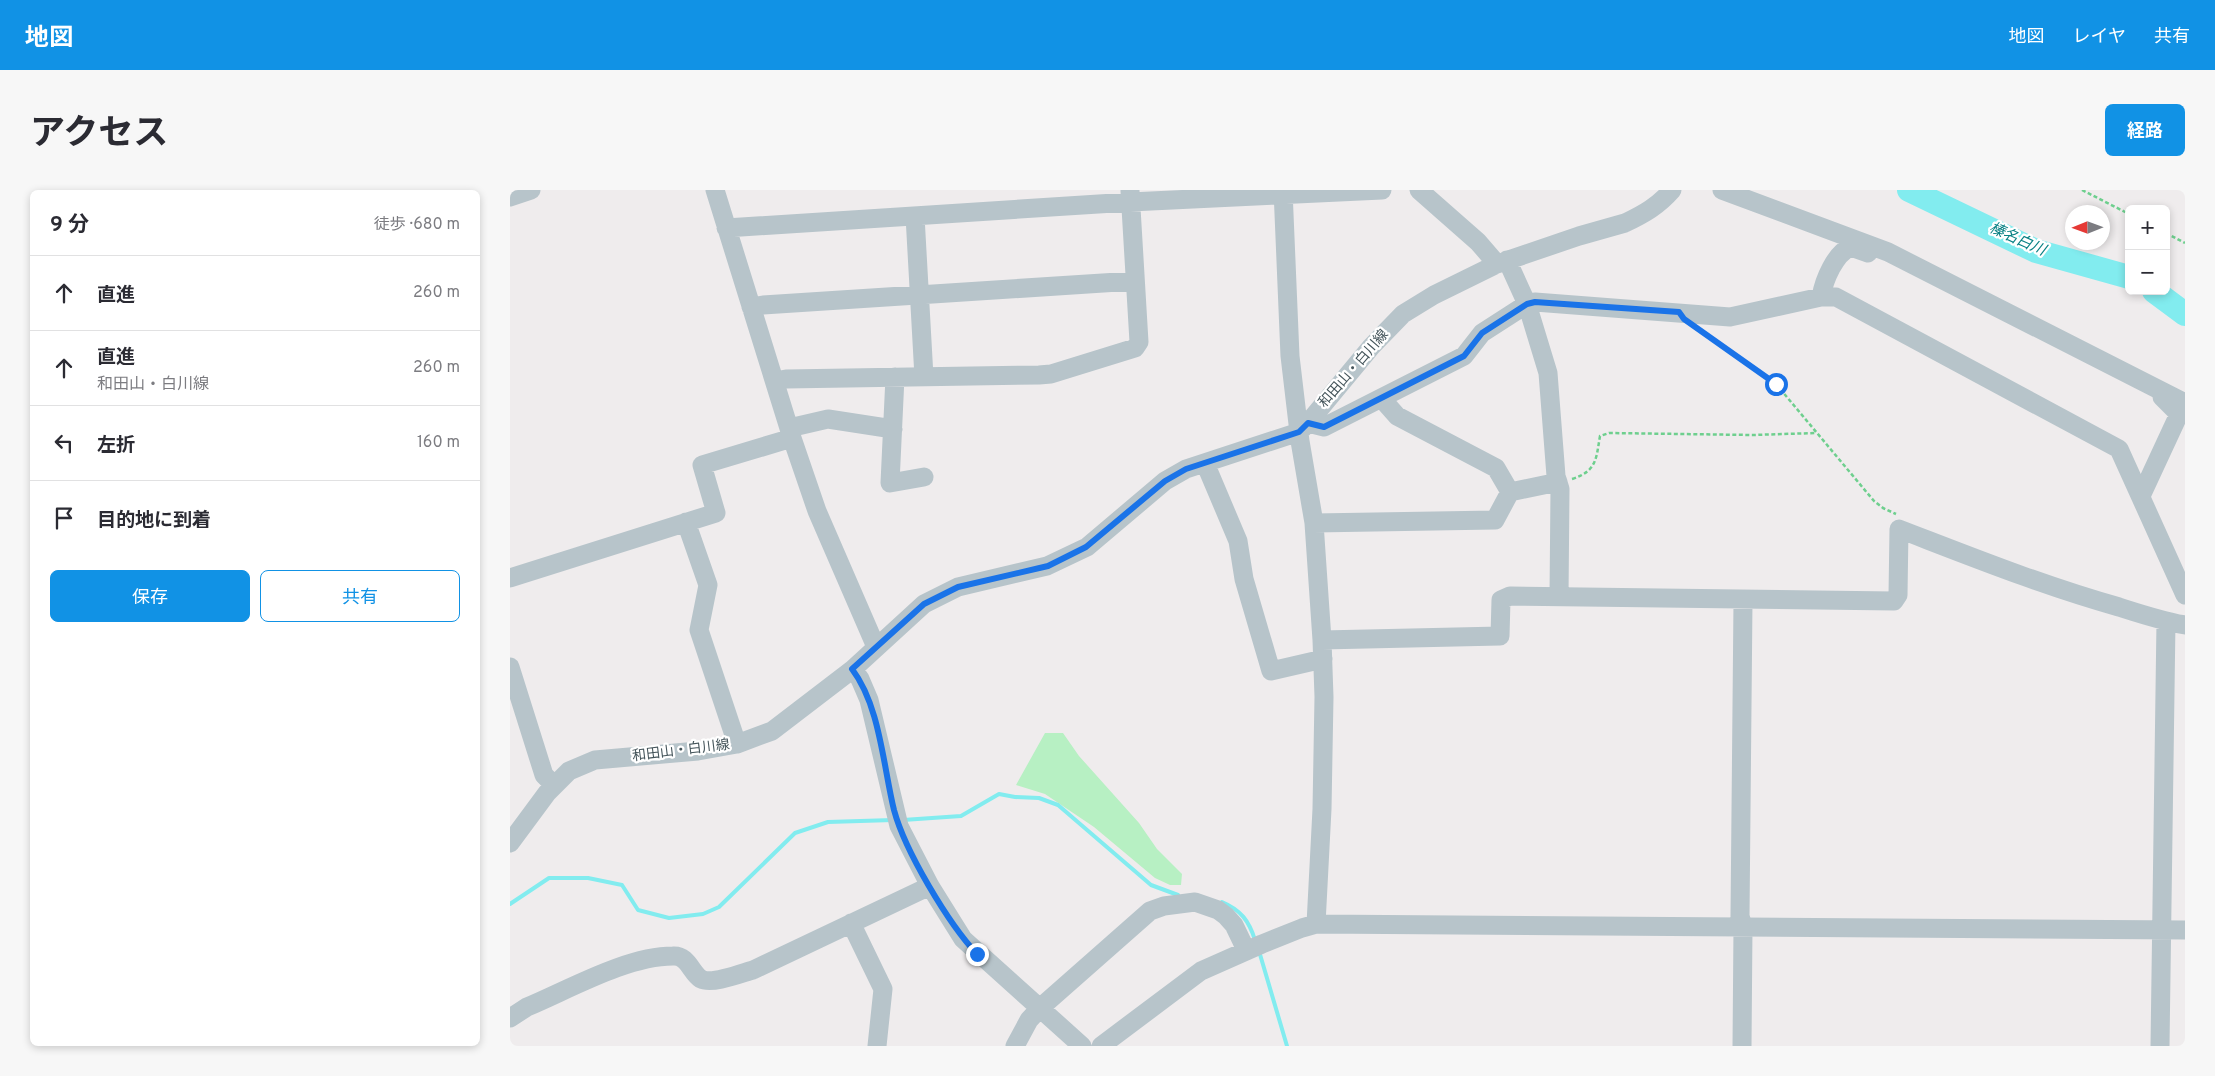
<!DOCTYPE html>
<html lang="ja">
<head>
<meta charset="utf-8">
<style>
  :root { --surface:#fff; --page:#f7f7f7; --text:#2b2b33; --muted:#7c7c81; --line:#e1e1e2; --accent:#1192e5 }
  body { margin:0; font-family:Overpass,"Noto Sans JP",sans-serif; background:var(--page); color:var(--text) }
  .controls { position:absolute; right:15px; top:15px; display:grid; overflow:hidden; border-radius:8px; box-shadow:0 2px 8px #0003 }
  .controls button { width:45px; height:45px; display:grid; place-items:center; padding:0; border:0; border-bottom:1px solid var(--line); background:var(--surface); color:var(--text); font:25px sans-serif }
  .compass { position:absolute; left:1555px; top:15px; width:45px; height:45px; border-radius:50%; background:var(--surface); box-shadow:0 2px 8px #0003; rotate:269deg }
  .stop { position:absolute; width:15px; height:15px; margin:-11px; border:4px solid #1a73e8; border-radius:50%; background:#fff }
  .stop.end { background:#1a73e8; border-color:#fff; box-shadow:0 1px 5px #0008 }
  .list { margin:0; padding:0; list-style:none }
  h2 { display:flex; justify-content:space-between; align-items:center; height:65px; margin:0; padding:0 20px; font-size:21px }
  h2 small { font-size:16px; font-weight:400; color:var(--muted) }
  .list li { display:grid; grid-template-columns:32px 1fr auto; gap:15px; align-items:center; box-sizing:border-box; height:75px; padding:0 20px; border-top:1px solid var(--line) }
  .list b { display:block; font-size:19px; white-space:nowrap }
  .list p { margin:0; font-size:16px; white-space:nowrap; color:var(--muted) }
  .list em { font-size:16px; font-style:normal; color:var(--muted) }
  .actions { display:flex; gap:10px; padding:15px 20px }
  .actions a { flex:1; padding:11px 0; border:1px solid var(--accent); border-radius:8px; text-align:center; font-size:18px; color:var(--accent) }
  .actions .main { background:var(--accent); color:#fff }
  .icon { flex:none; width:28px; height:28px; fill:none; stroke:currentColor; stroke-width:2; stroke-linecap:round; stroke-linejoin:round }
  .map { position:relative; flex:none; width:1675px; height:856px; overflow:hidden; border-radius:8px }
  header { display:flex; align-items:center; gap:30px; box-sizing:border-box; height:70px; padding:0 25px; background:var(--accent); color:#fff }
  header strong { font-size:24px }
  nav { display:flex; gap:28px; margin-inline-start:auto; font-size:18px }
  .intro { display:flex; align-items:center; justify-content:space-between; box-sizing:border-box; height:120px; padding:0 30px }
  h1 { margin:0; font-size:35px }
  .button { padding:12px 22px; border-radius:8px; background:var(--accent); color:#fff; font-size:18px; font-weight:700 }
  main { display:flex; gap:30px; padding:0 30px }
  aside { flex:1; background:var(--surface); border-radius:8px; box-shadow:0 2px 8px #0003 }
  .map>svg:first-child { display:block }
  .green { fill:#b7f0c3 }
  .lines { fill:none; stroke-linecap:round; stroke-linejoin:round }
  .stream { stroke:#82ecef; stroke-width:4 }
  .river { stroke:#82ecef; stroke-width:24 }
  .path { stroke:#6ecf8e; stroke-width:2.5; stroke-dasharray:4 2.5; stroke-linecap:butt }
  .minor { stroke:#b7c4ca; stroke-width:19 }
  .route { stroke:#1a73e8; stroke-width:6 }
  .labels { text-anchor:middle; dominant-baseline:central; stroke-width:4.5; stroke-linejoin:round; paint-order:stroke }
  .street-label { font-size:14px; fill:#44545a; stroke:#fff }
  .water-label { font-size:15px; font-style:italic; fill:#098184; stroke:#fff }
</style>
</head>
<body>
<header>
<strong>地図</strong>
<nav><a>地図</a><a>レイヤ</a><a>共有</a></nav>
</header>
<div class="intro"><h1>アクセス</h1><a class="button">経路</a></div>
<main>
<aside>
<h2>9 分<small>徒歩 · 680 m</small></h2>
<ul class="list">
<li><svg class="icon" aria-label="ahead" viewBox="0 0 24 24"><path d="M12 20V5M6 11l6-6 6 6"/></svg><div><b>直進</b></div><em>260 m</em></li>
<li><svg class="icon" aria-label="ahead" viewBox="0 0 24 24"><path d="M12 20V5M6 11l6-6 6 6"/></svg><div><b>直進</b><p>和田山・白川線</p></div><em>260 m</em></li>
<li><svg class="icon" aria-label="left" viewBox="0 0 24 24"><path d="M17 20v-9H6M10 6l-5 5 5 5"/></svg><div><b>左折</b></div><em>160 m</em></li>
<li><svg class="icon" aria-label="arrive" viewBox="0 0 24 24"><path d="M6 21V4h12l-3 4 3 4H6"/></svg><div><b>目的地に到着</b></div></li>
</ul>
<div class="actions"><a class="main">保存</a><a>共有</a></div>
</aside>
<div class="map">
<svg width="1675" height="856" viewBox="0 0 1675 856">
  <rect width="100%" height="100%" fill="#efeced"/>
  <path class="green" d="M 535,543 L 553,543 L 569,566 L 629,633 L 647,659 L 672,684 L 671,695 L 660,695 L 645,688 L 584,637 L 535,604 L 506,595 Z"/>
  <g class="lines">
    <path class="stream" d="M 393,630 L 451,626 L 489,604 L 505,607 L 529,608 L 548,615 L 641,695 L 668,705
      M 712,712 C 731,720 739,731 745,750
      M 0,714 L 39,688 L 78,688 L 112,695 L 128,720 L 159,728 L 193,724 L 209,717 L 285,643 L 318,632 L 383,630
      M 749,761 L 777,856"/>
    <path class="river" d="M 1399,0 L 1526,61 L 1619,87
      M 1644,101 L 1675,124"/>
    <path class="path" d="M 1572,0 L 1619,24
      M 1656,43 L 1675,53
      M 1192,141 L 1266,194 L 1364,311 L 1373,318 L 1386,324
      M 1062,289 C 1087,281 1086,269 1090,246 L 1099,243 L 1242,245 L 1306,243"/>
    <path class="minor" d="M 205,0 L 282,248 L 307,321 L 366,457
      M 773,0 L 780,166 L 790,251 L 804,333 L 812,450 L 814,507 L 812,619 L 806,734
      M 909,0 L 968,52 L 987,74
      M 1212,0 L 1378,62 L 1675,213
      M 0,7 L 21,0
      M 405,26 L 414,187
      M 216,38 L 620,12 L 872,0
      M 997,70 L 1017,114 L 1038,183 L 1046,286 L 1050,299 L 1049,407
      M 1311,107 C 1314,90 1325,63 1341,57 L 1358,63
      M 241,117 L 253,115 L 624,91
      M 385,187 L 380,293 L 414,287
      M 265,191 L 276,189 L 529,185 L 541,184 L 625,158 L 629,152 L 620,1
      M 872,209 L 887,226 L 986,278 L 1000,302
      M 798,233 L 814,237 L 954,166 L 972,143 L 1017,114 L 1025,112 L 1220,127 L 1311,107 L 1326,107 L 1609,259 L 1675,405
      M 279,238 L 318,229 L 383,239
      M 695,273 L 728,351 L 734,389 L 761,481 L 813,469
      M 1631,306 L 1669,224 L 1652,207
      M 176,332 L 198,395 L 189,440 L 227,554
      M 804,333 L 985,330 L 1000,302 L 1048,292
      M 0,388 L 206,323 L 192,275 L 282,248
      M 812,450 L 990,446 L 991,410 L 1000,406 L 1384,411 L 1388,405 L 1389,339 C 1462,367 1534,396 1609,417 C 1631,424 1652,431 1675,435
      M 0,477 L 34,585 L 44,595
      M 343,479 L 350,489 L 359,510 L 389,636 L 420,696 L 453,749 L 572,856
      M 0,653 L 37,603 L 59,581 L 85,570 L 188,561 L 227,554 L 262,541 L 343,479 L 414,414 L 448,397 L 537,376 L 577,357 L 655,291 L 676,279 L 789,242 L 798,233 L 861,157 L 893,124 L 924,105 L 987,74 L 1069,46 L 1115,33 C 1134,24 1148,16 1162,0
      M 341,733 L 373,799 L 367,856
      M 0,828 L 17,817 C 60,799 117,766 163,766 C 178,765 181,783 191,789 C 202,795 232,783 243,780 L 420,696
      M 505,856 L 519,830 L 530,818 L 640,721 L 654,716 L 685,712 L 708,720 L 716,726 L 724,735 L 736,760
      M 591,856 L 691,781 L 752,754 L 792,738 L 806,734 L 1675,740
      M 1232,856 L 1233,737 L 1230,726 L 1233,411
      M 1650,856 L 1656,431"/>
  </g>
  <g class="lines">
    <path class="route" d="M 467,764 C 438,733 395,661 384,620 C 373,575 370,516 342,479 L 414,414 L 448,397 L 538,376 L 576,357 L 655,291 L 676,279 L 789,242 L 798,233 L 814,237 L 954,166 L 972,143 L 1017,114 L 1025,112 L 1169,122 L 1174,129 L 1266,194"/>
  </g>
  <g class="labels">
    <g class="street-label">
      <text transform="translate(844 179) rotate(-49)">和田山・白川線</text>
      <text transform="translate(171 561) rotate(-7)">和田山・白川線</text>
    </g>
    <g class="water-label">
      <text transform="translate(1507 50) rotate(24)">榛名白川</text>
    </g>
  </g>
</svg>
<div class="controls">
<button>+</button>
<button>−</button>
</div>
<svg class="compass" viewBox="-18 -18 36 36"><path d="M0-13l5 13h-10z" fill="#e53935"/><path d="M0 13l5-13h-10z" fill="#7c7c81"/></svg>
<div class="stop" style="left:1266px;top:194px"></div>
<div class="stop end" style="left:467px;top:764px"></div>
</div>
</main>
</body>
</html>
